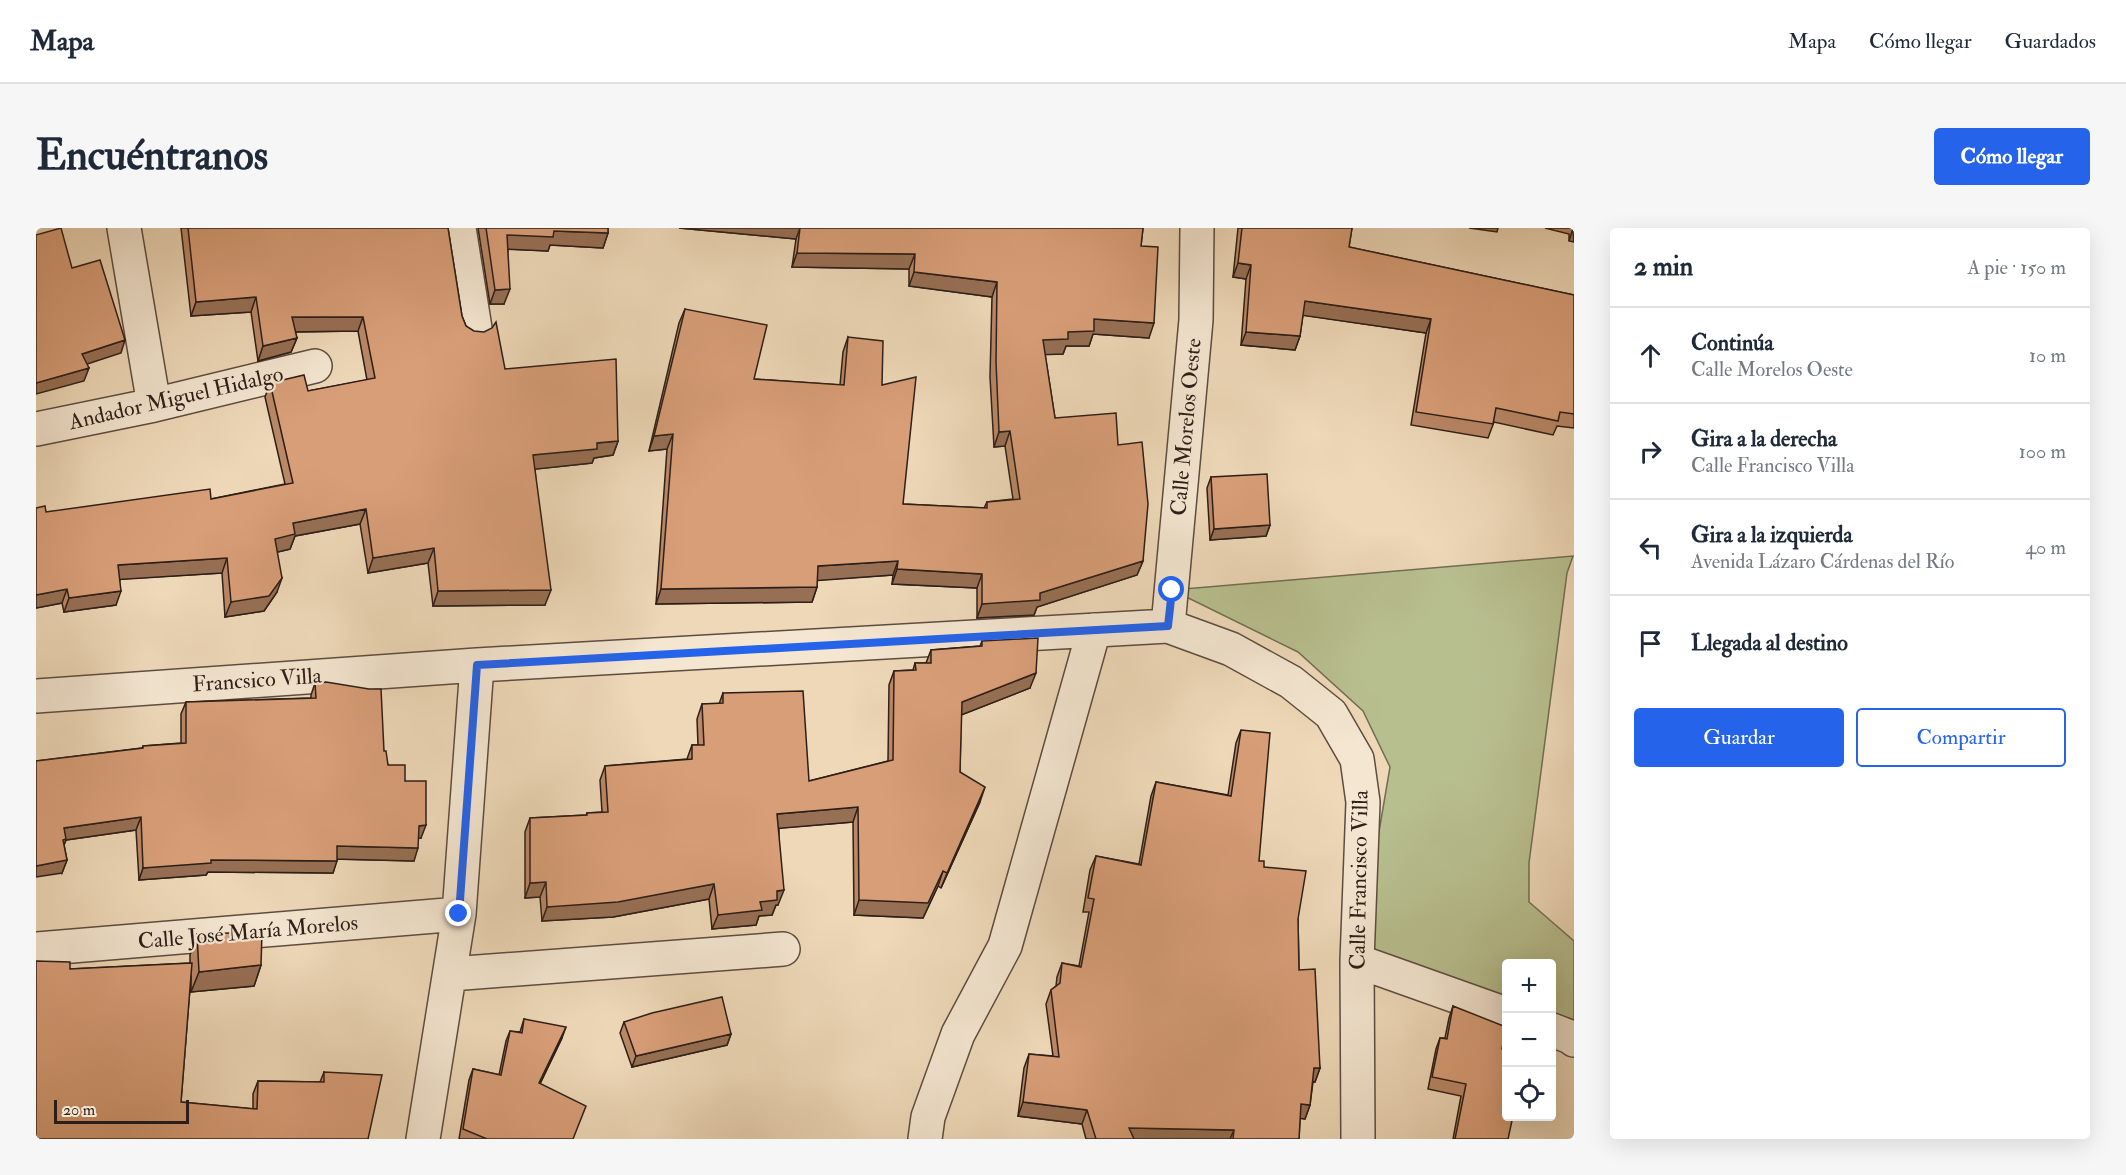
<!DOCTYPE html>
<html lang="es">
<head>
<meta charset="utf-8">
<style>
  :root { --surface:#fff; --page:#f6f6f7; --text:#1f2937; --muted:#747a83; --line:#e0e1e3; --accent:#2563eb }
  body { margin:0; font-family:"IM FELL Double Pica",serif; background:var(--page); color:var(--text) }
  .controls { position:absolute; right:18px; bottom:18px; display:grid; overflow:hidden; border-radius:6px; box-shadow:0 6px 24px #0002 }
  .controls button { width:54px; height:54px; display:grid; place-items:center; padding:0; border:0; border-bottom:2px solid var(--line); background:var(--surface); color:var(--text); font:30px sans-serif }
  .scale { position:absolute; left:18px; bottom:15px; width:135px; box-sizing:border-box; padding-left:6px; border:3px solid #2d1e18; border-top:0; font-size:16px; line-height:21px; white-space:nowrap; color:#2d1e18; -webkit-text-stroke:4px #f4e6d1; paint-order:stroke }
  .stop { position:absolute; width:18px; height:18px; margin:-14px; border:4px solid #2563eb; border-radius:50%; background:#fff }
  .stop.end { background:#2563eb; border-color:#fff; box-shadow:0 2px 6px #0008 }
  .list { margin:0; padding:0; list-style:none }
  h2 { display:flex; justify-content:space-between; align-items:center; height:78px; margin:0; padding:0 24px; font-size:26px }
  h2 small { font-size:20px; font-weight:400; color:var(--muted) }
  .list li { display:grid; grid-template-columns:39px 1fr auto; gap:18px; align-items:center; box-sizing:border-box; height:96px; padding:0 24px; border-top:2px solid var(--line) }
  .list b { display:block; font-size:22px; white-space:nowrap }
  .list p { margin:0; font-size:20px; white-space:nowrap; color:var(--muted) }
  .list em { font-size:20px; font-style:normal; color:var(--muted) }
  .actions { display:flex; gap:12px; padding:18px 24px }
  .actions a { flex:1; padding:14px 0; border:2px solid var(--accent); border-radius:6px; text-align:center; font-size:21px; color:var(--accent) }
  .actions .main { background:var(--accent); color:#fff }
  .icon { flex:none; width:33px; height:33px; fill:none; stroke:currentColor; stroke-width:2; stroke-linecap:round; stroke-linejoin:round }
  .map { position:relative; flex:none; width:1538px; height:911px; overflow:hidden; border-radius:6px }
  header { display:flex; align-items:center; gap:36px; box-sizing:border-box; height:84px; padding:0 30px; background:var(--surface); border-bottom:2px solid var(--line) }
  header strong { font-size:28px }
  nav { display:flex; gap:33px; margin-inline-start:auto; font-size:21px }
  .intro { display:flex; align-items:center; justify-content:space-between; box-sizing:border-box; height:144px; padding:0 36px }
  h1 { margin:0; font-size:42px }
  .button { padding:15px 27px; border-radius:6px; background:var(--accent); color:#fff; font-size:21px; font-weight:700 }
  main { display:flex; gap:36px; padding:0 36px }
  aside { flex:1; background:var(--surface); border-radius:6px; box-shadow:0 6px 24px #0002 }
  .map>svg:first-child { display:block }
  .green { fill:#b8bf8f; stroke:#726e54; stroke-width:1.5 }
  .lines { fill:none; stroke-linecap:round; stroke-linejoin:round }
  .minor-casing { stroke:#5d4c40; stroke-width:36 }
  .minor { stroke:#f4e6d1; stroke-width:33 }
  .wall { fill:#ba8867; stroke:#2d1e18; stroke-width:1.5 }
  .shaded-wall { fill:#976f54; stroke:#2d1e18; stroke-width:1.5 }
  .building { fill:#d89e78; stroke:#2d1e18; stroke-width:1.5 }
  .route { stroke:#2563eb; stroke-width:8 }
  .labels { text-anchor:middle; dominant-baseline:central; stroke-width:4.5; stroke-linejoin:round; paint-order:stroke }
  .street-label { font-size:22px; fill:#2d1e18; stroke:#f4e6d1 }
</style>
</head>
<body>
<header>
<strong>Mapa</strong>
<nav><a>Mapa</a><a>Cómo llegar</a><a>Guardados</a></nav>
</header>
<div class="intro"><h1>Encuéntranos</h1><a class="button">Cómo llegar</a></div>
<main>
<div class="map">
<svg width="1538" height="911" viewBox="0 0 1538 911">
  <rect width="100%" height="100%" fill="#eed8b8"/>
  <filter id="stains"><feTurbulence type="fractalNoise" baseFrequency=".00333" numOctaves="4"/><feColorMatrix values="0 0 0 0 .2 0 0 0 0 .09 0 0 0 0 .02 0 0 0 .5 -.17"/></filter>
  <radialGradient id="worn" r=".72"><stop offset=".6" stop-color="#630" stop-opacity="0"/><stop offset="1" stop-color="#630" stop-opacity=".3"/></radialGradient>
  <path class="green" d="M 1537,328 L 1531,345 L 1493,635 L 1493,674 L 1538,713 L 1538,812 L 1516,802 L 1516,736 L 1470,736 L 1470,786 L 1321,733 L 1354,539 L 1327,483 L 1262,424 L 1136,362 Z"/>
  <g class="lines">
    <defs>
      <path id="minor" d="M 88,0 L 118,177
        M 423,0 L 439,100
        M 0,201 L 118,177 L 279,138
        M 1132,398 L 1160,92 L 1161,0
        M 0,468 L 441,437 L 1132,398 L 1195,421 L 1255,454 L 1295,486 L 1321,531 L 1327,574 L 1321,733 L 1322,911
        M 0,721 L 423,686
        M 1321,733 L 1470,786
        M 415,746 L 747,721
        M 1516,802 L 1537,810 L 1538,812
        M 387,911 L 423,686 L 441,437
        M 889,911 L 892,889 L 922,806 L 969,718 L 1058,402"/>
    </defs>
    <use href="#minor" class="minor-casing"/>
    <use href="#minor" class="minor"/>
  </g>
  <path class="wall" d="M 145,0 L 412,0 L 426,88 L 430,98 L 469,141 L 582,213 L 577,227 L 558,230 L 556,235 L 499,241 L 509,377 L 397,378 L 392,335 L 332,345 L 324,296 L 259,308 L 254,321 L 241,324 L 241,364 L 228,383 L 189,389 L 186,345 L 84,351 L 80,377 L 28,384 L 26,375 L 0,380 L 0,280 L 10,284 L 175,271 L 249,256 L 229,169 L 234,155 L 272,163 L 331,152 L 322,103 L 259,104 L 261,110 L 255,124 L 222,133 L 215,84 L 155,88 Z
    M 442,0 L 572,0 L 572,5 L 567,20 L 514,17 L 512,23 L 472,21 L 468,76 L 454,76 Z
    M 643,0 L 1107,0 L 1105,18 L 1113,110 L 1057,106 L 1053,118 L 1030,118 L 1027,126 L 1009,126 L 1019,190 L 1082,217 L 1107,333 L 1101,347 L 1001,379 L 998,387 L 941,390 L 941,360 L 856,356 L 857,347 L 781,352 L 781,359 L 776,374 L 620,376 L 631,221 L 613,223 L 643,95 L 649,81 L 718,151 L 804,157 L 807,124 L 812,109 L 846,157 L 867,276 L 948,280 L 951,274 L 977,271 L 969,218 L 958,219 L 954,149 L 956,69 L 873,58 L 873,41 L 756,39 L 760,11 Z
    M 1202,0 L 1316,0 L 1313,19 L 1538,67 L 1538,200 L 1521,198 L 1517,207 L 1458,194 L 1452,210 L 1375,197 L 1390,105 L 1267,87 L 1264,108 L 1259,122 L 1205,117 L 1210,51 L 1197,49 Z
    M 1509,0 L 1538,0 L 1533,13 L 1533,6 Z
    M 1175,249 L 1234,297 L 1230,308 L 1174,312 L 1171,260 Z
    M 946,413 L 994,460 L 925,487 L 924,544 L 944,574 L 905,660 L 902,658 L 887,690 L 818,687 L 817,594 L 743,600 L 742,677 L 740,677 L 736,687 L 723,688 L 720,697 L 676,701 L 673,671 L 577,689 L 506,693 L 504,669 L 489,670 L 489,604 L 494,590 L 550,587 L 551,585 L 566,584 L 564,552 L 569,538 L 651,531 L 656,517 L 662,517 L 661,491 L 666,476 L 683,476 L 687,465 L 773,553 L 852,533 L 853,457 L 858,443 L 877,442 L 879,435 L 890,435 L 895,422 L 944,418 Z
    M 279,455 L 348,523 L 352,537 L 369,553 L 385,610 L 382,610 L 378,633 L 301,631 L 297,645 L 172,644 L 170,647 L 103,652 L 100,602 L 30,612 L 28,617 L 31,632 L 26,645 L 0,533 L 106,520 L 107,518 L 145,515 L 145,486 L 150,474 L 275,470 L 275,467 Z
    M 1205,502 L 1223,633 L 1228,639 L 1262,691 L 1263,742 L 1284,840 L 1279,854 L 1277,854 L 1274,877 L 1269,891 L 1264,890 L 1263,911 L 1050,911 L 1046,896 L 982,888 L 988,840 L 993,826 L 1017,828 L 1010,776 L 1015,762 L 1020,758 L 1021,749 L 1026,735 L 1043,738 L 1053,684 L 1047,684 L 1054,642 L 1060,628 L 1103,636 L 1115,568 L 1120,554 L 1192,567 L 1200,515 Z
    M 161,706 L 225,737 L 218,758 L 155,764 L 155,747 L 145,874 L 217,881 L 217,866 L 222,853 L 284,854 L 288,844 L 332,911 L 0,911 L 34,741 L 154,735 L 154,727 Z
    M 1417,778 L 1466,821 L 1472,911 L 1417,911 L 1425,868 L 1392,861 L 1400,821 L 1404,810 L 1409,810 L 1413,790 Z
    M 488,791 L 526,810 L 504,856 L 537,911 L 423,911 L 433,852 L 437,841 L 463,847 L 470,813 L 474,803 L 484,804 Z
    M 588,794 L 695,806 L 691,817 L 596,839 L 584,805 Z"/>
  <path class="shaded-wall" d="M 643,0 L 764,0 L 760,11 Z
    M 1433,0 L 1462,0 L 1461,4 Z
    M 1537,0 L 1538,14 L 1533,13 Z
    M 518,3 L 572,5 L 567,20 L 514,17 L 512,23 L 466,21 L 471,7 Z
    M 761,25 L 879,26 L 873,41 L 756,39 Z
    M 1202,35 L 1215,37 L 1210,51 L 1197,49 Z
    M 878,44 L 961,54 L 956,69 L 873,58 Z
    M 474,61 L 468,76 L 454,76 L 459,62 Z
    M 220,69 L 215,84 L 155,88 L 160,74 Z
    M 1269,73 L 1395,91 L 1390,105 L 1264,87 Z
    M 256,89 L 327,89 L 322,103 L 251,104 Z
    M 1058,91 L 1118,95 L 1113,110 L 1057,106 L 1053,118 L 1030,118 L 1027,126 L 1001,127 L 1007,112 Z
    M 1210,104 L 1264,108 L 1259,122 L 1205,117 Z
    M 261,110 L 255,124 L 222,133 L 227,118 Z
    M 89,112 L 85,125 L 42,139 L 46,126 Z
    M 53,140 L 48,153 L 0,166 L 0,155 Z
    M 974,203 L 969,218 L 958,219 L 963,204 Z
    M 637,206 L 631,221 L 613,223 L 618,208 Z
    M 582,213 L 577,227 L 558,230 L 556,235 L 492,242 L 497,227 L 561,215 Z
    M 330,281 L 324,296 L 259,308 L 254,321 L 234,326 L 239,311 L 257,295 Z
    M 1234,297 L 1230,308 L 1174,312 L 1178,301 Z
    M 398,320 L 392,335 L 332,345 L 337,330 Z
    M 191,330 L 186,345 L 76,352 L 82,337 Z
    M 862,333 L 857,347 L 776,353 L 782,338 Z
    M 1107,333 L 1101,347 L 1001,379 L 998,387 L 941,390 L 946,376 L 1004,365 Z
    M 861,341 L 946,346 L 941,360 L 856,356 Z
    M 246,350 L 241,364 L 228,383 L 189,389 L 195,374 Z
    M 781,359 L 776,374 L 620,376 L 625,361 Z
    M 31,361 L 26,375 L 0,380 L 0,367 Z
    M 515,362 L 509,377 L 397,378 L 402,363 Z
    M 85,363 L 80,377 L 28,384 L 33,370 Z
    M 1000,445 L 994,460 L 920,489 L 926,474 Z
    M 949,559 L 944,574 L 905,660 L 911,645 Z
    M 822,579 L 817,594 L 736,601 L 741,586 Z
    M 105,589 L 100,602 L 30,612 L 25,624 L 28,600 Z
    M 390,597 L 385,610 L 378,610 L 383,598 Z
    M 301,618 L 382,620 L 378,633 L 296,631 Z
    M 31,632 L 26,645 L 0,649 L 0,638 Z
    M 175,632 L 301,633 L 297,645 L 172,644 L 170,647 L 103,652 L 107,640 Z
    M 907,643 L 902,658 L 887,690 L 818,687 L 823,672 Z
    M 510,654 L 504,669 L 489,670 L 494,655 Z
    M 678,656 L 673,671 L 577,689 L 506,693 L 511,679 Z
    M 748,662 L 742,677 L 740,677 L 736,687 L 723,688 L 720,697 L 676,701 L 682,687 L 741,663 Z
    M 225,737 L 218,758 L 155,764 L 163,744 Z
    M 530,799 L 526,810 L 499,866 L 503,855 Z
    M 695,806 L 691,817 L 596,839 L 600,828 Z
    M 1278,840 L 1284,840 L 1279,854 L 1273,853 Z
    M 987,874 L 1051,882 L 1046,896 L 982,888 Z
    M 1265,876 L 1274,877 L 1269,891 L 1260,890 Z
    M 1093,900 L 1198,902 L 1194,911 L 1089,911 Z"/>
  <path class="building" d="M 25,0 L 36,40 L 64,32 L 89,112 L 46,126 L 53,140 L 0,155 L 0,6 L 0,7 Z
    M 152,0 L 412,0 L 426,88 L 430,98 L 438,103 L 448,104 L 456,100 L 460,94 L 469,141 L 580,131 L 582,213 L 561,215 L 561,221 L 497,227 L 515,362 L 402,363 L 398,320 L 337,330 L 330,281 L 257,295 L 259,306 L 239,311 L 246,350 L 233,368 L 195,374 L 191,330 L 82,337 L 85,363 L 33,370 L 31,361 L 0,367 L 0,280 L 9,278 L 10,284 L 174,261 L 175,271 L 257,255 L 234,155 L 268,147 L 272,163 L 339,150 L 327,89 L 256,89 L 261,110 L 227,118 L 220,69 L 160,74 Z
    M 450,0 L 572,0 L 572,5 L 518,3 L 517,9 L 471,7 L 474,61 L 459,62 Z
    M 764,0 L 1107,0 L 1105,18 L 1122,19 L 1118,95 L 1058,91 L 1058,103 L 1032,104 L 1032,111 L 1007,112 L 1019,190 L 1080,185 L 1082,217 L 1106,214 L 1112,276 L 1107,333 L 1004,365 L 1004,372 L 946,376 L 946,346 L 861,341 L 862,333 L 782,338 L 781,359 L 625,361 L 637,206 L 618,208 L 649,81 L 731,97 L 718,151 L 808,157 L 812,109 L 847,113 L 846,157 L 880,149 L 867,276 L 951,280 L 951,274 L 984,271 L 974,203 L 963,204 L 960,134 L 961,54 L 878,44 L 879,26 L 761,25 Z
    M 1206,0 L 1316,0 L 1313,19 L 1538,67 L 1538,186 L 1524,184 L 1522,193 L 1460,180 L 1457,196 L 1380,184 L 1395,91 L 1269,73 L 1264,108 L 1210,104 L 1215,37 L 1202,35 Z
    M 1231,246 L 1234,297 L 1178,301 L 1175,249 Z
    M 1002,410 L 1000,445 L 926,474 L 924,544 L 949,559 L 911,645 L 907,643 L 892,675 L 823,672 L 822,579 L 741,586 L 748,662 L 741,663 L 741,672 L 724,674 L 726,682 L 682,687 L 678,656 L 582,674 L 511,679 L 510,654 L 494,655 L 494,590 L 551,587 L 551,585 L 572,584 L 569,538 L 656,531 L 656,517 L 668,517 L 666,476 L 687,475 L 687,465 L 767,463 L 773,553 L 857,532 L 858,443 L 880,442 L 879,435 L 895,435 L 895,422 L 946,418 L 946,413 Z
    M 290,454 L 333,461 L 345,461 L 348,523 L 350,523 L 352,537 L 369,537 L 369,553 L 390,553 L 390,597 L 383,598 L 382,620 L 301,618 L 301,633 L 175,632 L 175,635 L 107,640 L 105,589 L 28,600 L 30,611 L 27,612 L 31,632 L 0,638 L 0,533 L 107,520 L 107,518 L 150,515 L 150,474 L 280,470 L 279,455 Z
    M 1205,502 L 1234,505 L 1223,633 L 1228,633 L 1228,639 L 1270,643 L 1262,691 L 1263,742 L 1279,741 L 1284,840 L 1278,840 L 1274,877 L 1265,876 L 1263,911 L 1197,911 L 1198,902 L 1093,900 L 1098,911 L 1060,911 L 1051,882 L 987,874 L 993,826 L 1023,829 L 1015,762 L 1024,755 L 1026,735 L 1045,739 L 1058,671 L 1052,670 L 1060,628 L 1105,637 L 1120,554 L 1195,568 Z
    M 226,704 L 225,737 L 163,744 L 161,706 Z
    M 0,733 L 34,734 L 34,741 L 156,735 L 145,874 L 221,881 L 222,853 L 288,854 L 288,844 L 346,847 L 332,911 L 0,911 Z
    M 686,769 L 695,806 L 600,828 L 588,794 L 616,785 Z
    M 1417,778 L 1470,799 L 1466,821 L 1470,822 L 1470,888 L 1477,888 L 1472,911 L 1419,911 L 1430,856 L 1396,849 L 1404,810 L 1411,811 Z
    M 488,791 L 530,799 L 503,855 L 550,878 L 537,911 L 451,911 L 427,901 L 437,841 L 465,847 L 474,803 L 486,805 Z"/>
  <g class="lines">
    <path class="route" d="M 423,686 L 441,437 L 1132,398 L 1136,362"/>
  </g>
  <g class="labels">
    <g class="street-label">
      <text transform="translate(140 170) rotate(-13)">Andador Miguel Hidalgo</text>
      <text transform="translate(1150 199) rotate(-85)">Calle Morelos Oeste</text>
      <text transform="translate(221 452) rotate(-4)">Francsico Villa</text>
      <text transform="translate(1323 652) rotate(-89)">Calle Francisco Villa</text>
      <text transform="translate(212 704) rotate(-5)">Calle José María Morelos</text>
    </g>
  </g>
  <rect width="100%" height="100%" filter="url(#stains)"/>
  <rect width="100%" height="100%" fill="url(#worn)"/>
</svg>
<div class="controls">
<button>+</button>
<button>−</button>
<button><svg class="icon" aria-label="locate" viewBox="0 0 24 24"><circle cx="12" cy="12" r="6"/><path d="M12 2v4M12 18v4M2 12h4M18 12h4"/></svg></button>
</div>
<div class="scale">20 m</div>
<div class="stop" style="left:1136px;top:362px"></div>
<div class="stop end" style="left:423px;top:686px"></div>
</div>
<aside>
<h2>2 min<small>A pie · 150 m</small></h2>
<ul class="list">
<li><svg class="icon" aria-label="ahead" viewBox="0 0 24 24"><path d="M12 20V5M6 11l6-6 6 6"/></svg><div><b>Continúa</b><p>Calle Morelos Oeste</p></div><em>10 m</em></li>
<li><svg class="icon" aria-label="right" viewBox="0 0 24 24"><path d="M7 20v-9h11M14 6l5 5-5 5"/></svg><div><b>Gira a la derecha</b><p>Calle Francisco Villa</p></div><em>100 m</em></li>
<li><svg class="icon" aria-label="left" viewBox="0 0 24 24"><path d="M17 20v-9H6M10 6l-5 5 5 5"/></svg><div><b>Gira a la izquierda</b><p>Avenida Lázaro Cárdenas del Río</p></div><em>40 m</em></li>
<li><svg class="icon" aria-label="arrive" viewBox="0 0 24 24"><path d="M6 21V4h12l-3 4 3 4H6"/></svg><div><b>Llegada al destino</b></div></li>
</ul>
<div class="actions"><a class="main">Guardar</a><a>Compartir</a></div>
</aside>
</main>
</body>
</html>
